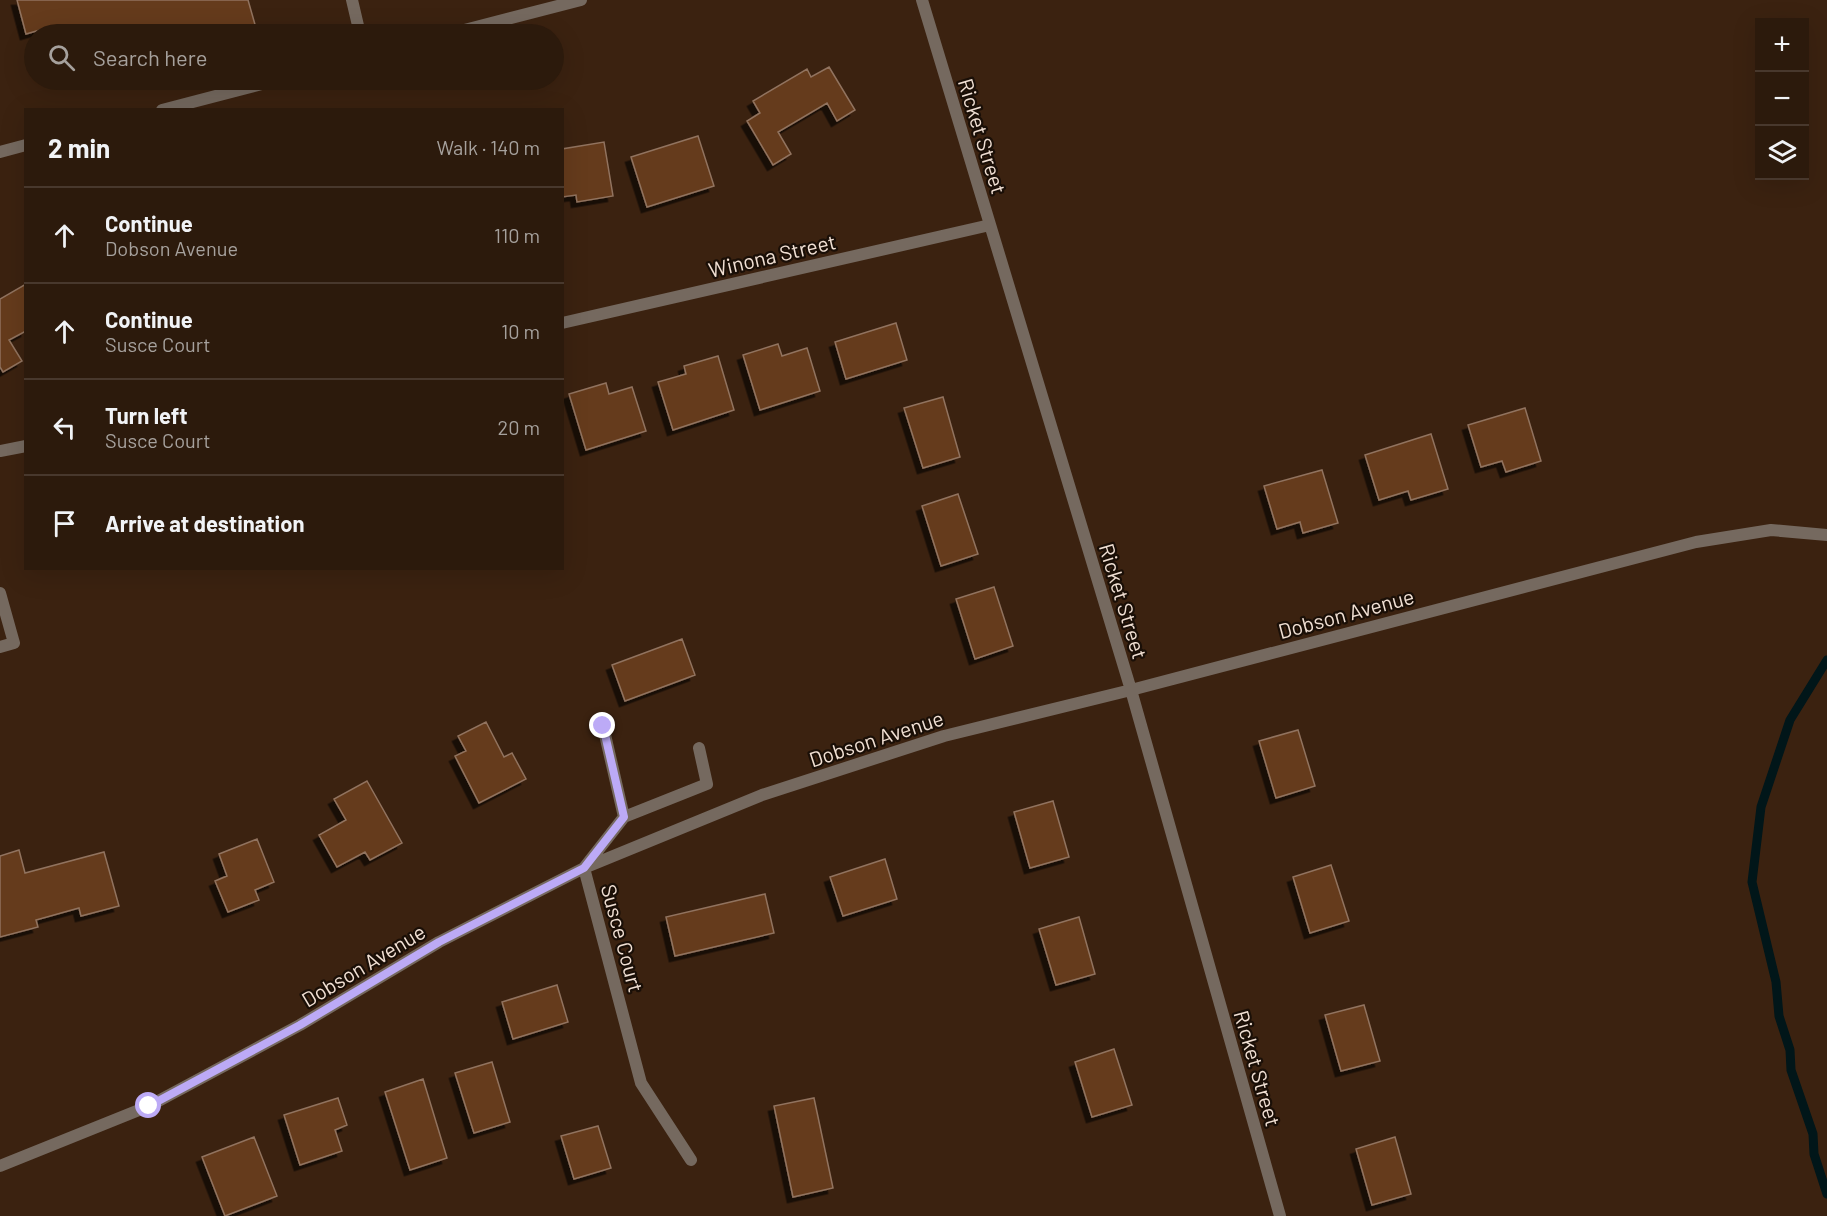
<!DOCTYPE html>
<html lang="en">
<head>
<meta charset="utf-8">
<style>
  :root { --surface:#2c1a0c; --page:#342315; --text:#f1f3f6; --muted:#a6a19d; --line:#48382d }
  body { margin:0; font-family:Barlow,sans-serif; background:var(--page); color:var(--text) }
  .controls { position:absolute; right:18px; top:18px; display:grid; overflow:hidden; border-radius:0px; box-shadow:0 6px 24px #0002 }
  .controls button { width:54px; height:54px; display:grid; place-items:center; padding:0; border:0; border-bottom:2px solid var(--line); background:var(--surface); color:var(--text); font:30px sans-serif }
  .stop { position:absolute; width:18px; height:18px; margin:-14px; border:4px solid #bcaaf6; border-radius:50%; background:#fff }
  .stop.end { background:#bcaaf6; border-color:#fff; box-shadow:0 2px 6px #0008 }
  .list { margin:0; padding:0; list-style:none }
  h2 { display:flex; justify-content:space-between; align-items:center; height:78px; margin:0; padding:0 24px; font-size:26px }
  h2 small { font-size:20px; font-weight:400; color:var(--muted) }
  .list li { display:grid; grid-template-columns:39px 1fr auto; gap:18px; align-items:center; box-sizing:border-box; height:96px; padding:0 24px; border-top:2px solid var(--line) }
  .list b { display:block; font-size:22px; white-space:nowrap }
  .list p { margin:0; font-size:20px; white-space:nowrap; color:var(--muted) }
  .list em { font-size:20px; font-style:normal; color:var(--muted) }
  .icon { flex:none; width:33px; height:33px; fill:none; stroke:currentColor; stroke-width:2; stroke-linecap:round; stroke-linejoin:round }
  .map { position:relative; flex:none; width:1827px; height:1216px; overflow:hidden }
  .search { position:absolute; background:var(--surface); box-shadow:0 6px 24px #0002; left:24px; top:24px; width:540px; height:66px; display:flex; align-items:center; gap:15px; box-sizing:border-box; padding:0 21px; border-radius:33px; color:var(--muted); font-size:22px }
  .panel { position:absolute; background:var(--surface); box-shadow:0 6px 24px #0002; left:24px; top:108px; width:540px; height:462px; border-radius:0px }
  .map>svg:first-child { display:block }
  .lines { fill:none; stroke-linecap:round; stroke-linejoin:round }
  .stream { stroke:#011619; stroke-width:9 }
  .building { fill:#653b1b; stroke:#91735f; stroke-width:1.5; filter:url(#shadow) }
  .service { stroke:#75695f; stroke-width:12 }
  .minor { stroke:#75695f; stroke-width:12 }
  .route { stroke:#bcaaf6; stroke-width:8 }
  .labels { text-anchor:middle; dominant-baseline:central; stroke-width:4.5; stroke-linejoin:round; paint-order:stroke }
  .street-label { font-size:21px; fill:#f1e0d4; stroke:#1a0f07 }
</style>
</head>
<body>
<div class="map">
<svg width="1827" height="1216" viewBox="0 0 1827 1216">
  <defs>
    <filter id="shadow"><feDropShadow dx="-5.5" dy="5.5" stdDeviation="0" flood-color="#0009"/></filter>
  </defs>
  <rect width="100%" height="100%" fill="#3b2210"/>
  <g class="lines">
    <path class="stream" d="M 1827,660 L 1790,720 L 1761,807 L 1752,882 L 1776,982 L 1779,1016 L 1790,1050 L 1791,1070 L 1813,1134 L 1814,1154 L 1827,1194"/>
  </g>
  <path class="building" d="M 17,0 L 248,0 L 256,28 L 233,34 L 41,34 L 40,30 L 26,34 Z
    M 829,67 L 855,110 L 837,121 L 827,103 L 778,132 L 791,154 L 773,165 L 747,121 L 760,113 L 753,101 L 807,69 L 811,77 Z
    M 698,136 L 714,186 L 647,207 L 631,157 Z
    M 604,142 L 613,196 L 577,202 L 576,195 L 562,197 L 562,149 Z
    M 26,284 L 26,331 L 9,340 L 22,361 L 3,372 L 0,367 L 0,299 Z
    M 896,323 L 907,360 L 846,379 L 835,342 Z
    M 778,344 L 782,356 L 807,348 L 820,391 L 760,410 L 743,355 Z
    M 718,356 L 734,410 L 673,430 L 658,382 L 686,374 L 684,366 Z
    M 606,383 L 609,394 L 632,387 L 646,431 L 586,450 L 569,394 Z
    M 943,397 L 960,457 L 923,468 L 904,408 Z
    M 1525,408 L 1541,461 L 1506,472 L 1502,461 L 1481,467 L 1468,425 Z
    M 1431,434 L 1448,489 L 1411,500 L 1408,491 L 1379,500 L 1365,455 Z
    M 1322,470 L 1338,523 L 1303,533 L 1300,522 L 1277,529 L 1264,486 Z
    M 958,494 L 978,554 L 941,566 L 922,506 Z
    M 994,587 L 1013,646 L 975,659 L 956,599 Z
    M 682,639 L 695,675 L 625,701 L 612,665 Z
    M 486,722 L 504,757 L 512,753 L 526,779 L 479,803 L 455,756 L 466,751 L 458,736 Z
    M 1298,730 L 1315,786 L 1276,798 L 1259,741 Z
    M 367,781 L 402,843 L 370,860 L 365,852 L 337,867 L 319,835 L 346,820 L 334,799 Z
    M 1053,801 L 1069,857 L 1030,868 L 1014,812 Z
    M 257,839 L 274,882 L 255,890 L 259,900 L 228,912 L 215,881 L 227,876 L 219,854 Z
    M 19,850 L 25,873 L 104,852 L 119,906 L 81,916 L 79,908 L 36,920 L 38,927 L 0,937 L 0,856 Z
    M 885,859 L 897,899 L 843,916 L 830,877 Z
    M 1331,865 L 1349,921 L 1310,933 L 1293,877 Z
    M 765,894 L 774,933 L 675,956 L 666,917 Z
    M 1079,917 L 1095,974 L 1056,985 L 1039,929 Z
    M 557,985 L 568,1022 L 513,1039 L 502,1002 Z
    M 1364,1005 L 1380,1061 L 1341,1071 L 1325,1015 Z
    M 1114,1049 L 1132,1105 L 1092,1117 L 1075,1062 Z
    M 492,1062 L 510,1122 L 474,1133 L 455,1073 Z
    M 423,1079 L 447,1158 L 410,1170 L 385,1092 Z
    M 338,1098 L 347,1125 L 335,1130 L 342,1151 L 300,1165 L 284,1115 Z
    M 814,1098 L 833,1188 L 793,1197 L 774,1106 Z
    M 598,1126 L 611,1168 L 574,1179 L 561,1136 Z
    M 254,1137 L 277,1196 L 225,1216 L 202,1157 Z
    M 1395,1137 L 1411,1194 L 1372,1205 L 1356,1149 Z"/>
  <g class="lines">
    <path class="service" d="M 352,0 L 360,34"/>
    <path class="minor" d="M 922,0 L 1131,690 L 1280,1216
      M 449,34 L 581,0
      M 162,110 L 277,80
      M 0,152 L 26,145
      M 562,323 L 990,225
      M 0,451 L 26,446
      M 0,593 L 14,643 L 0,647
      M 603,726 L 624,817 L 584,868 L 641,1083 L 691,1160
      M 624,817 L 707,784 L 699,748
      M 0,1166 L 149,1106 L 300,1025 L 439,942 L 584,868 L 762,795 L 944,736 L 1131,690 L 1696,542 L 1771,530 L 1827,535"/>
  </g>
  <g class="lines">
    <path class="route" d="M 149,1106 L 300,1025 L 439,942 L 584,868 L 624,817 L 603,726"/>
  </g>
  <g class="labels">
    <g class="street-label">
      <text transform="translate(983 136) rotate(73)">Ricket Street</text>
      <text transform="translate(772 255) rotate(-13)">Winona Street</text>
      <text transform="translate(1124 601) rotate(73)">Ricket Street</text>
      <text transform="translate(1346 613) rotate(-15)">Dobson Avenue</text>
      <text transform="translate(876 738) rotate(-18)">Dobson Avenue</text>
      <text transform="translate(623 938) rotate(75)">Susce Court</text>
      <text transform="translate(363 965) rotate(-31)">Dobson Avenue</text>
      <text transform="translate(1258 1068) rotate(74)">Ricket Street</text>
    </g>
  </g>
</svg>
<div class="controls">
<button>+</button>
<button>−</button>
<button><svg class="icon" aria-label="layers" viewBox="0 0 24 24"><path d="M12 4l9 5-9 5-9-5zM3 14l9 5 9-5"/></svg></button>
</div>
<div class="stop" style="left:149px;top:1106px"></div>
<div class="stop end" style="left:603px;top:726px"></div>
<div class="search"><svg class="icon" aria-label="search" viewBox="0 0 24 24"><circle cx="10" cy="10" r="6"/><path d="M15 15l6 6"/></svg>Search here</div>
<section class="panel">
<h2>2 min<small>Walk · 140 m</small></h2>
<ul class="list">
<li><svg class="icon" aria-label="ahead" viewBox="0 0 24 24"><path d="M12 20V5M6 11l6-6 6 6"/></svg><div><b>Continue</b><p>Dobson Avenue</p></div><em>110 m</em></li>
<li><svg class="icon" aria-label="ahead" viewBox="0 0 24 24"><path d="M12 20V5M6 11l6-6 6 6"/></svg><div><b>Continue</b><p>Susce Court</p></div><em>10 m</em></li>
<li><svg class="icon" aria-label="left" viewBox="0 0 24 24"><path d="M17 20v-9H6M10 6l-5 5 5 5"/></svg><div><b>Turn left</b><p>Susce Court</p></div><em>20 m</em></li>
<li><svg class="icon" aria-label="arrive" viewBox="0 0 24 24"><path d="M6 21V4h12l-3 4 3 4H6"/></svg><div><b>Arrive at destination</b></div></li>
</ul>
</section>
</div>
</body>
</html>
